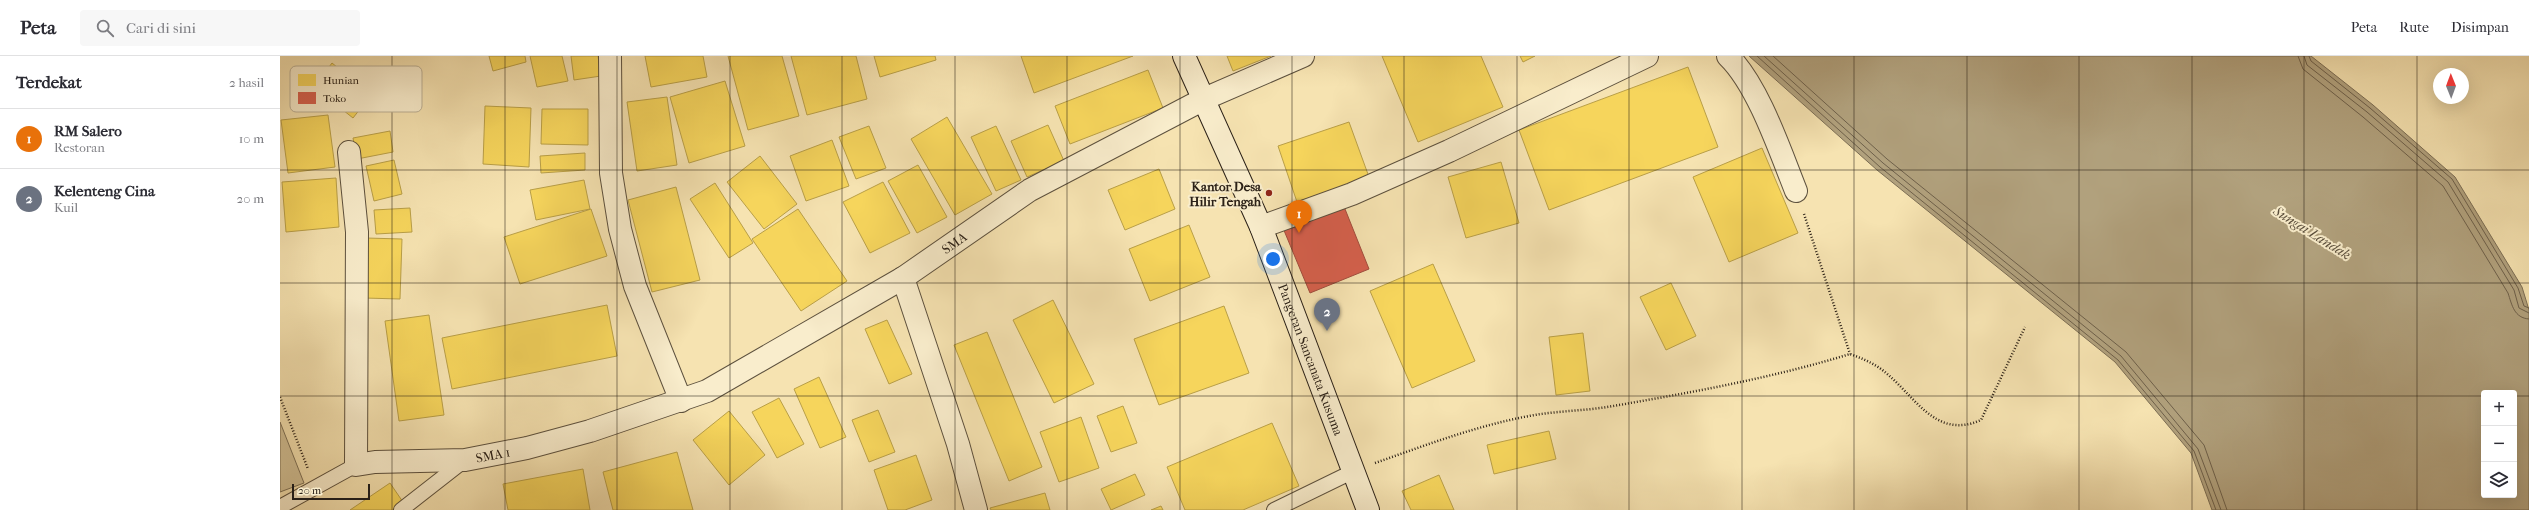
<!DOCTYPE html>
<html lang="id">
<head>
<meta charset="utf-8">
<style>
  :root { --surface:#fff; --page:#f7f7f7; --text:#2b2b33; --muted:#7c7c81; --line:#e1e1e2; --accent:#1a73e8 }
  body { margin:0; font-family:"IM FELL French Canon",serif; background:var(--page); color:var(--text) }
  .controls { position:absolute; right:12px; bottom:12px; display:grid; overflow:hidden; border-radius:4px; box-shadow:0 4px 16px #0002 }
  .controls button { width:36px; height:36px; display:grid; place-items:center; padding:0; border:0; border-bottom:1px solid var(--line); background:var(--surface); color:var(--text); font:20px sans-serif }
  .compass { position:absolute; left:2153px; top:12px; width:36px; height:36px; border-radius:50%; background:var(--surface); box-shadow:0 4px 16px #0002; rotate:359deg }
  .scale { position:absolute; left:12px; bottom:10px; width:78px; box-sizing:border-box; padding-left:4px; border:2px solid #2a2017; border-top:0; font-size:11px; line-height:14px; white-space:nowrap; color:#2a2017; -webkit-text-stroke:3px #f9edcc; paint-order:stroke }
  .you { position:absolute; left:993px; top:203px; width:14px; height:14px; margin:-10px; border:3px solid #fff; border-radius:50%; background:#1a73e8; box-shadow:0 0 0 6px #1a73e833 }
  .badge { display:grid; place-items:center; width:26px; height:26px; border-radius:50%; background:var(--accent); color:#fff; font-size:13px; font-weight:700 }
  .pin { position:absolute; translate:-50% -33px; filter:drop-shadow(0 1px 2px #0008) }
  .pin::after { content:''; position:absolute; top:21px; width:14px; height:12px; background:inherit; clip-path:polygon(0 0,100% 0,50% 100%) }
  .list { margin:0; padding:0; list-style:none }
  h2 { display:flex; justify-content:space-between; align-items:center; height:52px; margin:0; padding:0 16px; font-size:17px }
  h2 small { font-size:13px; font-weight:400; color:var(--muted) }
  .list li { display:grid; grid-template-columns:26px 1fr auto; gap:12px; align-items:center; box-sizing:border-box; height:60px; padding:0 16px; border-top:1px solid var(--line) }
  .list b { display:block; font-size:15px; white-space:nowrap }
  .list p { margin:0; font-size:13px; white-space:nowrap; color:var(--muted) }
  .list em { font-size:13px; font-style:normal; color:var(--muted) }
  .icon { flex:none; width:22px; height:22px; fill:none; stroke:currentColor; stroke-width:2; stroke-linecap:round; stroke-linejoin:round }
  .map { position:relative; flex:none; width:2249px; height:454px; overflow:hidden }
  header { display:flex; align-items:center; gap:24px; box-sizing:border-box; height:56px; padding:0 20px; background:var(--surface); border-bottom:1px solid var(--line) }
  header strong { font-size:19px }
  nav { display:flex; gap:22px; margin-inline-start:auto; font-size:14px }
  .search { width:280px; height:36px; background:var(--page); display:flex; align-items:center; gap:10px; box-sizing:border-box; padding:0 14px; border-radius:4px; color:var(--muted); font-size:15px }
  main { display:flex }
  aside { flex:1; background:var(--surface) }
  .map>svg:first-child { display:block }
  .green { fill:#d3c297; stroke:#7e7157 }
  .water { fill:#b1a17d; stroke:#7b6d54; fill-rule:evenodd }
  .homes { fill:#f6d55c; stroke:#b99f47 }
  .shops { fill:#d6604d; stroke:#a24d3d }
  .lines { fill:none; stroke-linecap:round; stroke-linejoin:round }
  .shore { stroke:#6e604a; stroke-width:1 }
  .lane-casing { stroke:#5d513e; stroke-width:16 }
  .street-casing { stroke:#5d513e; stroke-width:24 }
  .secondary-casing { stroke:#2a2017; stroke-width:24 }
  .path { stroke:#2a2017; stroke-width:2.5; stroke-dasharray:1 2; stroke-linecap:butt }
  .lane { stroke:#f9edcc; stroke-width:14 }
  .street { stroke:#f9edcc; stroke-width:22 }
  .secondary { stroke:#f9edcc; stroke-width:22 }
  .grid { fill:none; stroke:#2a2017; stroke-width:1; stroke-opacity:0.55 }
  .poi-dot { fill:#8f2418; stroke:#f9edcc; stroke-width:1.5 }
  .labels { text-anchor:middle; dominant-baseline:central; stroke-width:4; stroke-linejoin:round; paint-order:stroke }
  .poi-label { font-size:13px; font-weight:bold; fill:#2a2017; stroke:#f9edcc; text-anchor:end }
  .street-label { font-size:13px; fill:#2a2017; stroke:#f9edcc }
  .water-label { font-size:14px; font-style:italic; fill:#594d3b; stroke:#f9edcc }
  .key { fill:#f9edcc; stroke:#bbb096; stroke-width:1 }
  .key-label { font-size:11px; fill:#2a2017 }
</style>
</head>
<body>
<header>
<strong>Peta</strong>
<div class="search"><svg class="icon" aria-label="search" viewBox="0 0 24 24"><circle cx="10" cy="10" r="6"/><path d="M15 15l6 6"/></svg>Cari di sini</div>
<nav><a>Peta</a><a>Rute</a><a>Disimpan</a></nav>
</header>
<main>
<aside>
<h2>Terdekat<small>2 hasil</small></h2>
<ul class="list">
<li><span class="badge" style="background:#e8710a">1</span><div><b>RM Salero</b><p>Restoran</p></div><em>10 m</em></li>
<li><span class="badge" style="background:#6b7280">2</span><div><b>Kelenteng Cina</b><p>Kuil</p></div><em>20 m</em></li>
</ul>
</aside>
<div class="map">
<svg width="2249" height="454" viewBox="0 0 2249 454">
  <rect width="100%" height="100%" fill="#f6e3b1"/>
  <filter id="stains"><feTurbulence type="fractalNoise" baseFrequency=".005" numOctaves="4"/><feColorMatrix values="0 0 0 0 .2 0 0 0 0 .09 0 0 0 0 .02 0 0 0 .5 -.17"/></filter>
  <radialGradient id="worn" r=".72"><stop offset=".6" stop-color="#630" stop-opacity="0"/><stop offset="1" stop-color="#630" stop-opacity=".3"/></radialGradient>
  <path class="green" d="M 0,366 L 24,427 L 0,436 Z"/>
  <path class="water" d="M 1469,0 L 2031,0 L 2093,49 L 2175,121 L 2242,231 L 2249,254 L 2249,454 L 1932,454 L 1911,397 L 1835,306 L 1597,114 ZM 2204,337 L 2234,337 L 2234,439 L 2204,439 Z"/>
  <path class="homes" d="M 209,0 L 245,0 L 246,6 L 213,15 Z
    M 250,0 L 282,0 L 288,25 L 257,31 Z
    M 291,0 L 318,0 L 321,20 L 294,24 Z
    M 365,0 L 423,0 L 427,21 L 371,31 Z
    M 448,0 L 502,0 L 519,60 L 468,74 Z
    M 511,0 L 576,0 L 587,43 L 527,59 Z
    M 594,0 L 655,0 L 656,4 L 600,21 Z
    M 741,0 L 853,0 L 754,37 Z
    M 947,0 L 991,0 L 953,15 Z
    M 1102,0 L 1201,0 L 1223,51 L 1138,86 Z
    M 1240,0 L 1255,0 L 1243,6 Z
    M 52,7 L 91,39 L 73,62 L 34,31 Z
    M 1408,11 L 1438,91 L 1269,154 L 1239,74 Z
    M 868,14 L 883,52 L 790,88 L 775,50 Z
    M 445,25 L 465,90 L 409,107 L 390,41 Z
    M 387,41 L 397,109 L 357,115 L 347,46 Z
    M 205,50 L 251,52 L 249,111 L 203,108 Z
    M 262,53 L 308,53 L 308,89 L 261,88 Z
    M 48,59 L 55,111 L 8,117 L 1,64 Z
    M 667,61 L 712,138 L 675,159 L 631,83 Z
    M 1069,66 L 1089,121 L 1017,146 L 998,90 Z
    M 768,69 L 784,105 L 747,121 L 731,85 Z
    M 589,70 L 606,112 L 576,123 L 559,81 Z
    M 716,70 L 741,124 L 716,135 L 691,81 Z
    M 110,75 L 113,96 L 77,103 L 73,82 Z
    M 552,84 L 569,130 L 526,145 L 510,100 Z
    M 1482,92 L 1518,177 L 1449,206 L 1413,121 Z
    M 305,97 L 305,114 L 261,117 L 260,100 Z
    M 480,100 L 517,148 L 484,173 L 447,126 Z
    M 114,104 L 122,138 L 94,145 L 86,110 Z
    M 1221,106 L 1239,167 L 1186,182 L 1168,121 Z
    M 638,109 L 667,161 L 637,177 L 608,125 Z
    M 879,113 L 895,153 L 845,174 L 828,134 Z
    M 56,122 L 59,171 L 6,176 L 2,126 Z
    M 304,124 L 310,153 L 256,164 L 250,134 Z
    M 603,126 L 630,177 L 590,197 L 563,146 Z
    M 435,127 L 473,187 L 449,202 L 410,143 Z
    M 396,131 L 420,224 L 372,236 L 348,144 Z
    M 130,152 L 132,176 L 96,178 L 94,154 Z
    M 311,153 L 327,200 L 240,228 L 224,181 Z
    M 518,153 L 567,225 L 521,255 L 472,183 Z
    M 909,169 L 930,221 L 870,245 L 849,193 Z
    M 86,182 L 122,183 L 120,243 L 84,242 Z
    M 1153,208 L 1195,305 L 1132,332 L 1090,235 Z
    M 1391,227 L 1416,280 L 1386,294 L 1360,241 Z
    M 773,244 L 814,328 L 774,347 L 733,264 Z
    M 327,249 L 337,300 L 172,333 L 162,282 Z
    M 944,250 L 969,317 L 879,349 L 854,283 Z
    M 149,259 L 164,359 L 119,365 L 105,265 Z
    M 607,264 L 632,318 L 609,328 L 585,273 Z
    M 707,276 L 762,411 L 729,425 L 674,289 Z
    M 1303,277 L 1310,335 L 1276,339 L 1269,281 Z
    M 539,321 L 566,381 L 540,392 L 514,333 Z
    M 499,342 L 524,388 L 497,402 L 472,356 Z
    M 843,350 L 857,387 L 831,396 L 817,360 Z
    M 598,354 L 615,396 L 589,406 L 572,364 Z
    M 449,355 L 485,399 L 449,429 L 413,384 Z
    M 801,361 L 819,412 L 779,426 L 760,376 Z
    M 992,367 L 1019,430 L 963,454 L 905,454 L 887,411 Z
    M 1269,375 L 1276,403 L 1214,418 L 1207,389 Z
    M 397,396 L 413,454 L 333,454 L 323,416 Z
    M 636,399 L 652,444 L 625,454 L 608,454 L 594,414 Z
    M 303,413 L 310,454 L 228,454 L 223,428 Z
    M 855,418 L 865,439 L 831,454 L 821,433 Z
    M 1159,419 L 1174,454 L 1131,454 L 1122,435 Z
    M 110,427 L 125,449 L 117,454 L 70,454 Z
    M 765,437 L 770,454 L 711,454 L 710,452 Z
    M 881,450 L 883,454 L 871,454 Z"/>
  <path class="shops" d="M 1063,148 L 1089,213 L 1030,237 L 1003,172 Z"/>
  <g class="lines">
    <path class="shore" d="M 1477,0 L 1600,111 L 1838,304 L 1914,395 L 1936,454
      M 1484,0 L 1603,107 L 1841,300 L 1918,393 L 1941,454
      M 1493,0 L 1607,103 L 1846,296 L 1924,389 L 1947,454
      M 2018,0 L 2023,13 L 2083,61 L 2163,130 L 2228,237 C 2232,249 2234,262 2249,263
      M 2024,0 L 2027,9 L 2087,56 L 2168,126 L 2234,234 L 2239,252 L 2249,257
      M 2029,0 L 2031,5 L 2090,52 L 2172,123 L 2238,232 L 2244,250 L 2249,252"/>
    <defs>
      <path id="lane" d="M 0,451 L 76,409
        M 121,454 L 185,404
        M 994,454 L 1074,415"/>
      <g id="street">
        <path d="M 330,0 L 331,117 L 340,173 L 355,230 L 401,345"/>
        <path d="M 1448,0 C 1478,29 1500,95 1516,135"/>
        <path id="s1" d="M 69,96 L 77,176 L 76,409 L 95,406 L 185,404 L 247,392 L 310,375 L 427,335 L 623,222 L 750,134 L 924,43 L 1023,0"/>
        <path d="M 981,171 L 1072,138 L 1169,95 L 1367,0"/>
        <path d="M 623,222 L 678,388 L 696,454"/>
      </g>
      <g id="secondary">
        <path id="s2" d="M 904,0 L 981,171 L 1088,454"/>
      </g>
    </defs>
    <use href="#lane" class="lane-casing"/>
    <use href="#street" class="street-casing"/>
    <use href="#secondary" class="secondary-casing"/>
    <path class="path" d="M 1524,158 L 1570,298
      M 0,341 L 28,413
      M 1095,407 C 1146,389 1196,370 1249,360 C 1275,355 1302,355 1327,351 C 1409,337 1492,322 1570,298 C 1581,302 1591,306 1601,313 C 1634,337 1654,385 1701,364 L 1745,271"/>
    <use href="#lane" class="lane"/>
    <use href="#street" class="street"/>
    <use href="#secondary" class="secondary"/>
  </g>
  <path class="grid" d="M 112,0 L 112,454M 225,0 L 225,454M 337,0 L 337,454M 450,0 L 450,454M 562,0 L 562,454M 675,0 L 675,454M 787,0 L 787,454M 900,0 L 900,454M 1012,0 L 1012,454M 1124,0 L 1124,454M 1237,0 L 1237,454M 1349,0 L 1349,454M 1462,0 L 1462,454M 1574,0 L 1574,454M 1687,0 L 1687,454M 1799,0 L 1799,454M 1912,0 L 1912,454M 2024,0 L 2024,454M 2137,0 L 2137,454M 0,114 L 2249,114M 0,227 L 2249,227M 0,340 L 2204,340M 2234,340 L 2249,340"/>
  <circle class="poi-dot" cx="989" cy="137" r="4"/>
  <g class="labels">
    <g class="poi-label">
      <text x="981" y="130">Kantor Desa<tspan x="981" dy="15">Hilir Tengah</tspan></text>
    </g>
    <g class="street-label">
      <text stroke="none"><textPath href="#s1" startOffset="963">SMA</textPath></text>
      <text stroke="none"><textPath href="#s2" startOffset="329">Pangeran Sancanata Kusuma</textPath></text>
      <text stroke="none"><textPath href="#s1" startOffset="451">SMA 1</textPath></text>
    </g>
    <g class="water-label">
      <text transform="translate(2032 177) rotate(32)">Sungai Landak</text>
    </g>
  </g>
  <rect x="10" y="10" width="132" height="46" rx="6" class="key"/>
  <rect x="18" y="18" width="18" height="12" fill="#f6d55c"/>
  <rect x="18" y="36" width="18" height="12" fill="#d6604d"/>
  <g class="key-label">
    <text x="43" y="28">Hunian</text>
    <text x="43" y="46">Toko</text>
  </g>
  <rect width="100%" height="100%" filter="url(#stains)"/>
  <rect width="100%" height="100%" fill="url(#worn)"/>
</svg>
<div class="controls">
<button>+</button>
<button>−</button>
<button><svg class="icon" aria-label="layers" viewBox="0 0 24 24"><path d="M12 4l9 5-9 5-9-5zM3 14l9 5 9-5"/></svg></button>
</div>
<svg class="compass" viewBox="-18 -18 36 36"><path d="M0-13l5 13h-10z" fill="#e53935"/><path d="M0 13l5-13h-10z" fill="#7c7c81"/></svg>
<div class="scale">20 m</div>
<div class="you"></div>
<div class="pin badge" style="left:1019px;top:177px;background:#e8710a">1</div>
<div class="pin badge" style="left:1047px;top:275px;background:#6b7280">2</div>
</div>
</main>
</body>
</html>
